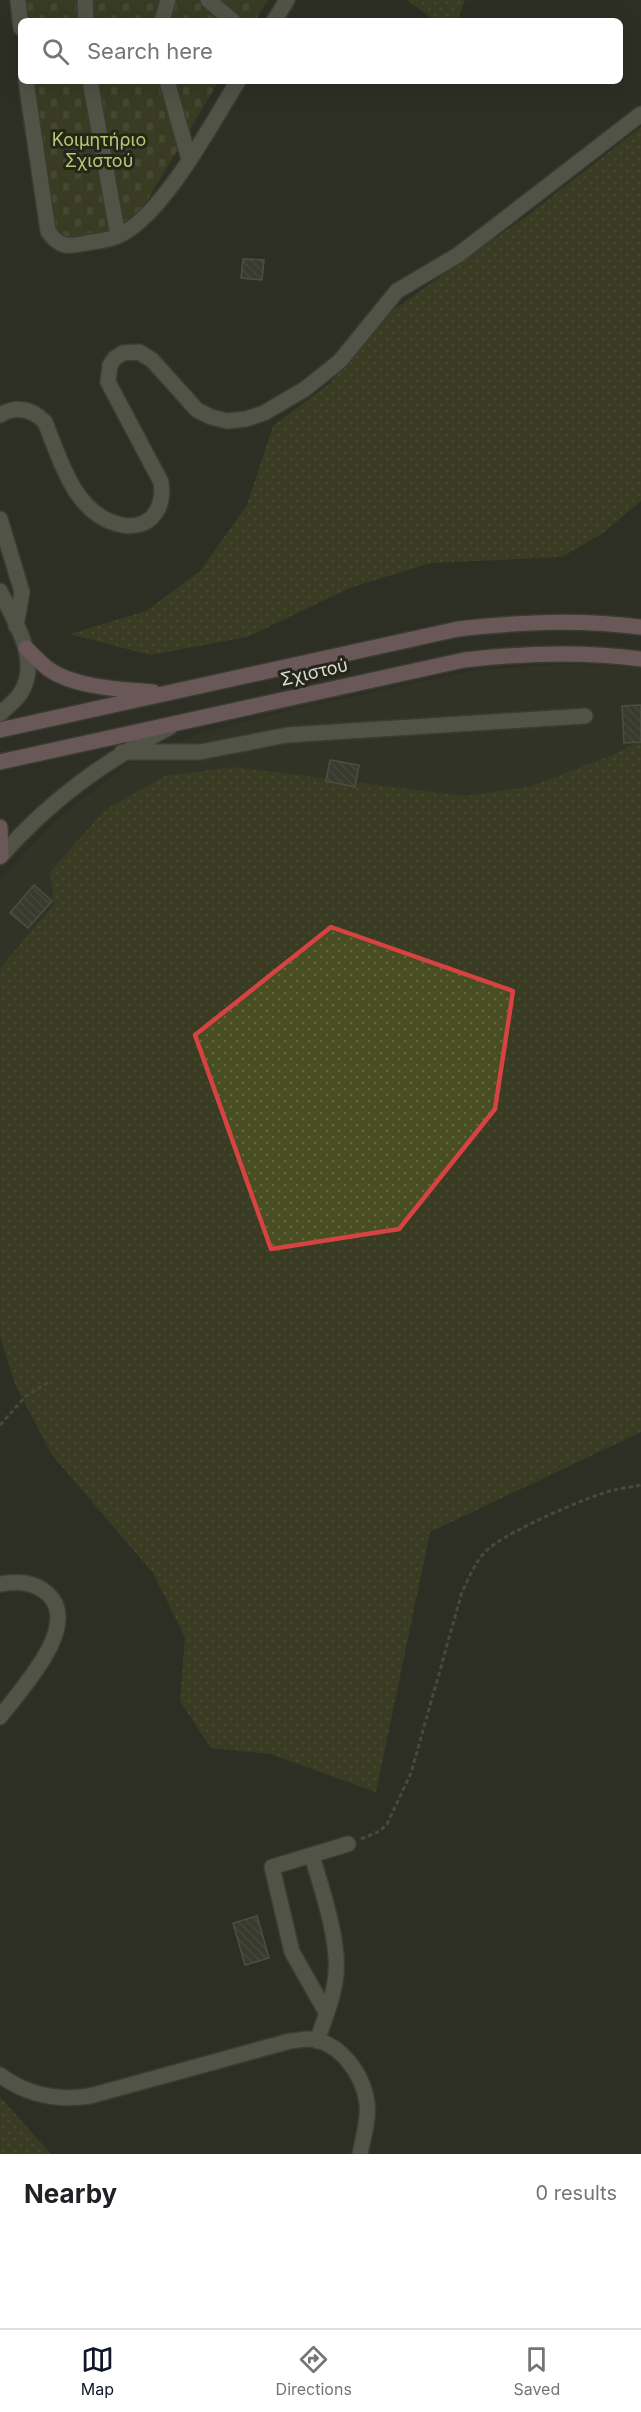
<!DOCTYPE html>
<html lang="en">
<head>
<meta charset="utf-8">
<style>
  :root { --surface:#fff; --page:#f6f6f6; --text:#202124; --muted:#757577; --line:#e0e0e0; --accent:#111827 }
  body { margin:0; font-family:Inter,sans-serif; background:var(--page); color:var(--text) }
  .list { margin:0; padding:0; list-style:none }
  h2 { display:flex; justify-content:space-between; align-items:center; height:78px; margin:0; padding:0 24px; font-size:26px }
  h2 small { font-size:20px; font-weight:400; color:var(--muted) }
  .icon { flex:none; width:33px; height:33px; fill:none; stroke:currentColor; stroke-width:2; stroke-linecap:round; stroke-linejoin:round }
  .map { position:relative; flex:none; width:641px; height:2154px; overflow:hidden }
  .search { position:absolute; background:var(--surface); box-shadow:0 6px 24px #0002; left:18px; right:18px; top:18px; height:66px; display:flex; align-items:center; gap:15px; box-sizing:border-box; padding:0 21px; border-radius:9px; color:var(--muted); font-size:22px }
  .sheet { height:174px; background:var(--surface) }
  nav { display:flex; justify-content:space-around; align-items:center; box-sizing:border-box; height:84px; border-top:2px solid var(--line); background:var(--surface); font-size:16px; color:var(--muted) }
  nav a { display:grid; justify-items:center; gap:3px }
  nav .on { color:var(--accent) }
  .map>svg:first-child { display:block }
  .built { fill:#373928 }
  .grass { fill:url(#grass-dots) }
  .cemetery { fill:url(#cemetery-stones) }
  .building { fill:url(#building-back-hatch); stroke:#727466; stroke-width:1.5 }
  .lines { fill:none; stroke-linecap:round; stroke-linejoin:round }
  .minor-casing { stroke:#4a4b41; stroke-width:18 }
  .major-casing { stroke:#4a4b41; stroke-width:18 }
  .path { stroke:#66685d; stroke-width:3; stroke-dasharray:4.5 3; stroke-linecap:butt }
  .minor { stroke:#7d7f71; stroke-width:15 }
  .major { stroke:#b48b98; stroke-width:15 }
  .marked { fill:none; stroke:#d74342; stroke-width:4.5; stroke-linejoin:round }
  .labels { text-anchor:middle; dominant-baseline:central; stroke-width:6; stroke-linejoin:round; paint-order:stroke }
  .park-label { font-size:18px; fill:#bbc770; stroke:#25261a }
  .street-label { font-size:18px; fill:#dcddd5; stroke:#25261a }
</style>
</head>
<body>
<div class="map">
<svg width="641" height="2154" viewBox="0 0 641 2154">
  <defs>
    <pattern id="grass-dots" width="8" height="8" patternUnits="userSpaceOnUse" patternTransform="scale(1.5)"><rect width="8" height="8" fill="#484d22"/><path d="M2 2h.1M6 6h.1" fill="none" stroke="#626641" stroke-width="1.8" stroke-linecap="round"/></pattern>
    <pattern id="cemetery-stones" width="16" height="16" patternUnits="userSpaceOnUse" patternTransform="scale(1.5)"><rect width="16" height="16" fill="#484d22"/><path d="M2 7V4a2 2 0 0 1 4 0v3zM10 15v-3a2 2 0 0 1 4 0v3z" fill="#626641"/></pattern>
    <pattern id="building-back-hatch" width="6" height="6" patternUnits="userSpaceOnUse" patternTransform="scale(1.5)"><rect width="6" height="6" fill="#47493c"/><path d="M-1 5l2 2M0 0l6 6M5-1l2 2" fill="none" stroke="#616357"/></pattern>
  </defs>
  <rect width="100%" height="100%" fill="#2e3024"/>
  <path class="built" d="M 565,664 L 641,667 L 641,740 L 613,755 L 528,787 L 464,796 L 234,767 L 104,811 L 50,872 L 54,904 L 0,968 L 0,880 L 55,821 L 130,763 L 193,736 L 290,710 L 473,671 Z"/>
  <path class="grass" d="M 407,0 L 465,0 L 457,21 L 436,21 Z
    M 641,127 L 641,501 L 603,533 L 562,557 L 431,563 L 352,587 L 247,637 L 150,655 L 70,634 L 146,611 L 200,571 L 247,505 L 273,426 L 330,383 L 393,310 L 524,218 Z
    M 641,740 L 641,1432 L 430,1532 L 376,1792 L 270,1754 L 211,1748 L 180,1701 L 185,1637 L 153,1573 L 52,1455 L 15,1384 L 0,1336 L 0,968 L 54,904 L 50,872 L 104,811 L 165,776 L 234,767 L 464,796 L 528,787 L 613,755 Z
    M 0,2097 L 51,2154 L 0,2154 Z"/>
  <path class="cemetery" d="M 15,0 L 268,0 L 255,21 L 21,21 L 21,57 Z
    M 24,81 L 219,81 L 139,214 L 82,244 L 41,237 Z"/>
  <path class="building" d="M 243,259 L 264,260 L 262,280 L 241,278 Z
    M 641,705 L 641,742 L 624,743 L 622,706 Z
    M 330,760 L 359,765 L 355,787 L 326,781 Z
    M 34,885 L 52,901 L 28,928 L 10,913 Z
    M 257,1916 L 269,1958 L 245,1965 L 233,1923 Z"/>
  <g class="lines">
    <defs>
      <path id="minor" d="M 18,0 L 21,28
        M 85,0 L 86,21
        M 208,0 L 233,21
        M 162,21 L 168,0
        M 274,21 L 287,0
        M 26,81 L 48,231 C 59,248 68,247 87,243 C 97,241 109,240 118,236 C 163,216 212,123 238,81
        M 90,81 L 118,236
        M 167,81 L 189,159
        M 0,415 C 17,405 32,409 45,422 C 60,459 74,513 118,524 C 128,527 140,526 149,520 C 161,510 163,496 161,482 L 108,382 L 110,365 L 115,358 L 123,353 L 139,352 L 152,360 L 197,410 L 211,417 L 227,421 L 246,419 L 264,413 L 305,389 L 340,361 L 397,291 L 458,255 L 641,114
        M 0,519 L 22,592 L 16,626
        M 0,591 C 14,621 42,661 20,694 C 15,701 6,708 0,714
        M 122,752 L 200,752 L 287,735 L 585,716
        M 0,857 C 50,800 103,762 170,727
        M 0,1584 C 18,1581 33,1581 48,1594 C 82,1626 20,1690 0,1717
        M 312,1856 C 322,1890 339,1939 336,1974 C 334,1997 324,2020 317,2041
        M 326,2012 L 292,1952 L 272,1867 L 348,1844
        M 0,2075 C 27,2095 57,2101 90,2096 L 290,2041 C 296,2041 303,2039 308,2039 C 340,2041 363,2074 367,2103 C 369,2120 363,2138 360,2154"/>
      <path id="major" d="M 26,648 C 33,655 40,662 47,668 C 74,688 121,689 153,692
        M 0,730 L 458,629 C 520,622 579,619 641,627
        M 0,762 L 464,660 C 524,653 581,651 641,659
        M 0,827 L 1,856"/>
    </defs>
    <use href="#minor" class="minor-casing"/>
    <use href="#major" class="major-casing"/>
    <path class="path" d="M 0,1425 L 26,1396 L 49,1382
      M 361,1839 L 380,1831 L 387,1824 L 411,1773 L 462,1592 C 469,1578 474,1564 485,1552 C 501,1534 588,1496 614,1490 C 622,1488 632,1487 641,1485"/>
    <use href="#minor" class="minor"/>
    <use href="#major" class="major"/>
  </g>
  <path d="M0 0H641V2154H0ZM 331,927 L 513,991 L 495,1109 L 399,1229 L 271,1249 L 195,1035 Z" fill="#2e3024" fill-opacity=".55" fill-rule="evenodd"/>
  <path class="marked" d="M 331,927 L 513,991 L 495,1109 L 399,1229 L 271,1249 L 195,1035 Z"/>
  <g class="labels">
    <g class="park-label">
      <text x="99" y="139">Κοιμητήριο<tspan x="99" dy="21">Σχιστού</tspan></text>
    </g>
    <g class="street-label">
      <text transform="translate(314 672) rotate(-13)">Σχιστού</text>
    </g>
  </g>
</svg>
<div class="search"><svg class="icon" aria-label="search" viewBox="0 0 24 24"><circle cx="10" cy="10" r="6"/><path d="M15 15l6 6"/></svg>Search here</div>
</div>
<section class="sheet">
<h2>Nearby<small>0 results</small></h2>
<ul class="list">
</ul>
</section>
<nav>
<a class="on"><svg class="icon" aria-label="map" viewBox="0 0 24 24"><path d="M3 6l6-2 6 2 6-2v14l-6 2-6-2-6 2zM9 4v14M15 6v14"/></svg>Map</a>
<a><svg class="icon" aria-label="directions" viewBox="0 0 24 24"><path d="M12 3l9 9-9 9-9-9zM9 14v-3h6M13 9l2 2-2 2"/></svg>Directions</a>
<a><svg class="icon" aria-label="saved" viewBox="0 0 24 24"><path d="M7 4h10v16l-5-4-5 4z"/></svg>Saved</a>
</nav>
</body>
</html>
